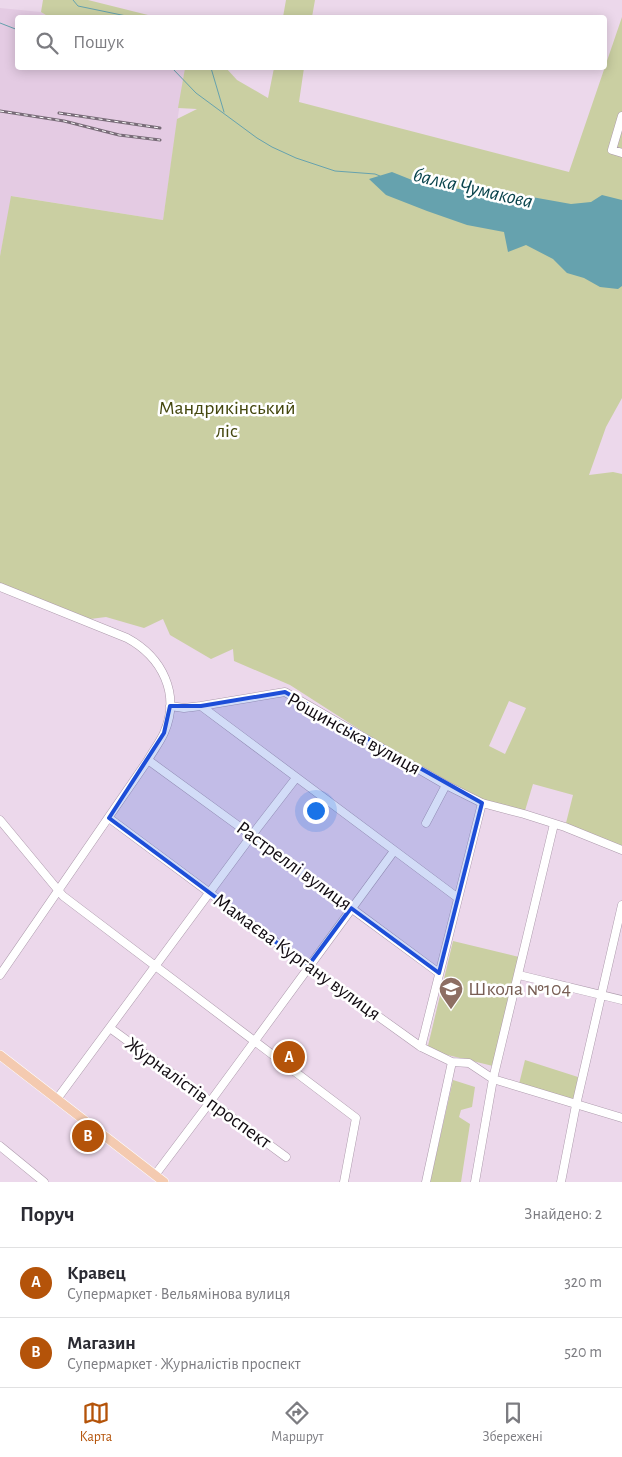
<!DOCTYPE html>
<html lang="uk">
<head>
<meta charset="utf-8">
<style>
  :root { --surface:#fff; --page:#f2f2f3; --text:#2b2b33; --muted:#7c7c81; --line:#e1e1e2; --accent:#b45309 }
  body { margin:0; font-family:"Alegreya Sans",sans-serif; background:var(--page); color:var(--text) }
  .you { position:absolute; left:315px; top:810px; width:18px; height:18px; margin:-12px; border:4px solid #fff; border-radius:50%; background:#1a73e8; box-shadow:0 0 0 8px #1a73e833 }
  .badge { display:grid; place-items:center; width:32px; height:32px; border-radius:50%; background:var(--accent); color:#fff; font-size:16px; font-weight:700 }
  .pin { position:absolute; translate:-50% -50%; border:2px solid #fff; box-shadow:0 1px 5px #0006 }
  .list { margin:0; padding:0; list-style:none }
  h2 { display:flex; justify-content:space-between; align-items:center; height:65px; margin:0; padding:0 20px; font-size:21px }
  h2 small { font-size:16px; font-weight:400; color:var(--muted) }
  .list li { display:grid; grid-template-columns:32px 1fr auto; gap:15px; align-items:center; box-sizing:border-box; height:70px; padding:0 20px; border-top:1px solid var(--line) }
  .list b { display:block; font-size:19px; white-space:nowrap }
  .list p { margin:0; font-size:16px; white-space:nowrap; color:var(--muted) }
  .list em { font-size:16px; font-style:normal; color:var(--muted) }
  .icon { flex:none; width:28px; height:28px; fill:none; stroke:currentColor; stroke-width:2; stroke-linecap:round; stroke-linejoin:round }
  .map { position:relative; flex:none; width:622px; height:1182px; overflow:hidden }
  .search { position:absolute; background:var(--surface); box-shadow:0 2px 12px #0003; left:15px; right:15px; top:15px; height:55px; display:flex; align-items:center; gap:12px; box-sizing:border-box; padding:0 18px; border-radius:5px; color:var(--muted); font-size:19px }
  .sheet { height:205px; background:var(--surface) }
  nav { display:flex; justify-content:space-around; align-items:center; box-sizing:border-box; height:70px; border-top:1px solid var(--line); background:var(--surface); font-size:14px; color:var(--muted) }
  nav a { display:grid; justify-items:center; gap:2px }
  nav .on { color:var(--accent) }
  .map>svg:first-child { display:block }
  .built { fill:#e4cbe3 }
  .green { fill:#cacfa2; fill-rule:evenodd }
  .water { fill:#66a2ae }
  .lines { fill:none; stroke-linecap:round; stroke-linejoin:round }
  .stream { stroke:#66a2ae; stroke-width:1 }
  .minor-casing { stroke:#ad9aac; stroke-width:9 }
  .major-casing { stroke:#fff; stroke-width:10 }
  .minor { stroke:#fff; stroke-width:8 }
  .major { stroke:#f4cab0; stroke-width:9 }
  .rail-casing { stroke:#786c78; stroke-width:3 }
  .rail { stroke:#fff; stroke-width:1; stroke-dasharray:4; stroke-linecap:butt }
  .marked { fill:#1d4ed8; fill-opacity:0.2; stroke:#1d4ed8; stroke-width:4; stroke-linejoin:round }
  .labels { text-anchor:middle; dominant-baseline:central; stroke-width:5; stroke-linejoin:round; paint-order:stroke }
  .park-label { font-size:20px; fill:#43460d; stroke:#fff }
  .street-label { font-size:20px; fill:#100a10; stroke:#fff }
  .education-label { font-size:20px; fill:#785e54; stroke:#fff; text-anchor:start }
  .water-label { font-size:21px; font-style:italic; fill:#0a444d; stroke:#fff }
</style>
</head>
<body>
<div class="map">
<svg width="622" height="1182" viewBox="0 0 622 1182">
  <rect width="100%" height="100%" fill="#ecd8eb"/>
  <path class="built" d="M 0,8 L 41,12 L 49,17 L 18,18 L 18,68 L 185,68 L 163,220 L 12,196 L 0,256 Z"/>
  <path class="green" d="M 43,0 L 88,0 L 156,17 L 49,17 L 41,12 Z
    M 286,0 L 315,0 L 312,17 L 283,17 Z
    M 622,17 L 622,398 L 606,427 L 589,475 L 613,472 L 622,474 L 622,850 L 565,827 L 573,795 L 533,784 L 524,814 L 497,808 L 446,785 L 290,685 L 234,661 L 233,649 L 211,659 L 170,635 L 163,619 L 144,628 L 106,617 L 82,620 L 0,587 L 0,256 L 11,196 L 163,220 L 177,119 L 197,109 L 178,108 L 185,68 L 226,68 L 237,80 L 268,98 L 274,68 L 304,68 L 299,102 L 569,172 ZM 509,701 L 526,708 L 505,754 L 489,746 Z
    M 453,941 L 519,957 L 493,1066 L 427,1050 Z
    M 525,1060 L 578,1077 L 574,1099 L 572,1100 L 519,1084 Z
    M 453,1080 L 475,1087 L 472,1107 L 461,1110 L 459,1117 L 470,1124 L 461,1182 L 430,1182 Z"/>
  <path class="water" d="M 392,172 L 427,186 L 515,194 L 571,204 L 591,202 L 602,195 L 622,200 L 622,286 L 618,289 L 600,287 L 584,278 L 567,273 L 553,259 L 526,245 L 508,252 L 504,232 L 467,225 L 427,211 L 386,195 L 369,179 Z"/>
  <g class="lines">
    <path class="stream" d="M 73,0 L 78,6 L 136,18
      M 0,23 L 18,30
      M 172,68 L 196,93 L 257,138 L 272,147 L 296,158 L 335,171 L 375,174 L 380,176
      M 211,68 L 224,112"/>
    <defs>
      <path id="minor" d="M 622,116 L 612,150 L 622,153
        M 0,587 L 127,638 C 162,657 181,694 164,733 C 160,742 153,751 148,760 L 0,975
        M 170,706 L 184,708 L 201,706 L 458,898
        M 201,706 L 285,692 L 446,785 L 482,803 L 524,814 L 565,827 L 622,850
        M 148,760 L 351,908 L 439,973
        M 109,818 L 308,966 L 421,1047 L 452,1062 L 469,1063 L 493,1079 L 622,1118
        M 0,820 L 63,896 L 356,1118 L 344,1182
        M 426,823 L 446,785
        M 519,975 L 622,1000
        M 110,1028 L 286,1157
        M 421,1047 L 482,803
        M 57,1099 L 252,835 L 296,778
        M 0,1146 L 44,1182
        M 155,1175 L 210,1102 L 394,851
        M 426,1182 L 452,1062
        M 475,1182 L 493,1079 L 554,824
        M 561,1182 L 576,1105 L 622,905"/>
      <path id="major" d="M 0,1055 L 164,1182"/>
    </defs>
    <use href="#minor" class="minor-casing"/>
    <use href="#major" class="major-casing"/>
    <use href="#minor" class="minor"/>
    <use href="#major" class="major"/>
    <defs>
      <path id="rail" d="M 0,111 L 64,121 L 119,135 L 160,140
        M 59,113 L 160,128"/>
    </defs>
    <use href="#rail" class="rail-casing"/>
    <use href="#rail" class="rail"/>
  </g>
  <path class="marked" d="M 285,692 L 482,803 L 439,973 L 351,908 L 308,966 L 109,818 L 164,733 L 170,706 L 201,706 Z"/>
  <defs>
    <symbol id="school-pin" viewBox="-11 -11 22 30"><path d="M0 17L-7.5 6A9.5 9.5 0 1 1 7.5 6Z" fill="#8d6e63" stroke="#fff"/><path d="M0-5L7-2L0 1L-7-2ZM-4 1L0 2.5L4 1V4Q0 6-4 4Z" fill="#fff"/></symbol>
  </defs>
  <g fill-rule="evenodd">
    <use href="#school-pin" x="437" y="975" width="28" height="38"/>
  </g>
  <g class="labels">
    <g class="park-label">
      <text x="227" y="408">Мандрикінський<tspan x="227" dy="23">ліс</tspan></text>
    </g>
    <g class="street-label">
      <text transform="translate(354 734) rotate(29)">Рощинська вулиця</text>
      <text transform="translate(294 866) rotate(36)">Растреллі вулиця</text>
      <text transform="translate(297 957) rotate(36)">Мамаєва Кургану вулиця</text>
      <text transform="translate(198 1093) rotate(36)">Журналістів проспект</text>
    </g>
    <g class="education-label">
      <text x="468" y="989">Школа №104</text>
    </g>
    <g class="water-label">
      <text transform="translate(473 188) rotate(13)">балка Чумакова</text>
    </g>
  </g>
</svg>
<div class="you"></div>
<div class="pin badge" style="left:289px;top:1057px">A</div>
<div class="pin badge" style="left:88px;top:1136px">B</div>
<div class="search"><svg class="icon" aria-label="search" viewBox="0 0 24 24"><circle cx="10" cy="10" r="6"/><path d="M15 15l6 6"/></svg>Пошук</div>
</div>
<section class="sheet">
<h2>Поруч<small>Знайдено: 2</small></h2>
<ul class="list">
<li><span class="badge">A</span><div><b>Кравец</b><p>Супермаркет · Вельямінова вулиця</p></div><em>320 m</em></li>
<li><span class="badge">B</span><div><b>Магазин</b><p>Супермаркет · Журналістів проспект</p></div><em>520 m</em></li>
</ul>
</section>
<nav>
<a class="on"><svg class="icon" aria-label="map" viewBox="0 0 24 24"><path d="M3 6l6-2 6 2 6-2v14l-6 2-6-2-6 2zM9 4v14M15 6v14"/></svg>Карта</a>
<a><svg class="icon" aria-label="directions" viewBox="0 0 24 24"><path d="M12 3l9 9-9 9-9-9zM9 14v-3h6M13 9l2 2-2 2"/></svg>Маршрут</a>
<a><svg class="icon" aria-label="saved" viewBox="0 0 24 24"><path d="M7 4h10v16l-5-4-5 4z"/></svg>Збережені</a>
</nav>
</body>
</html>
